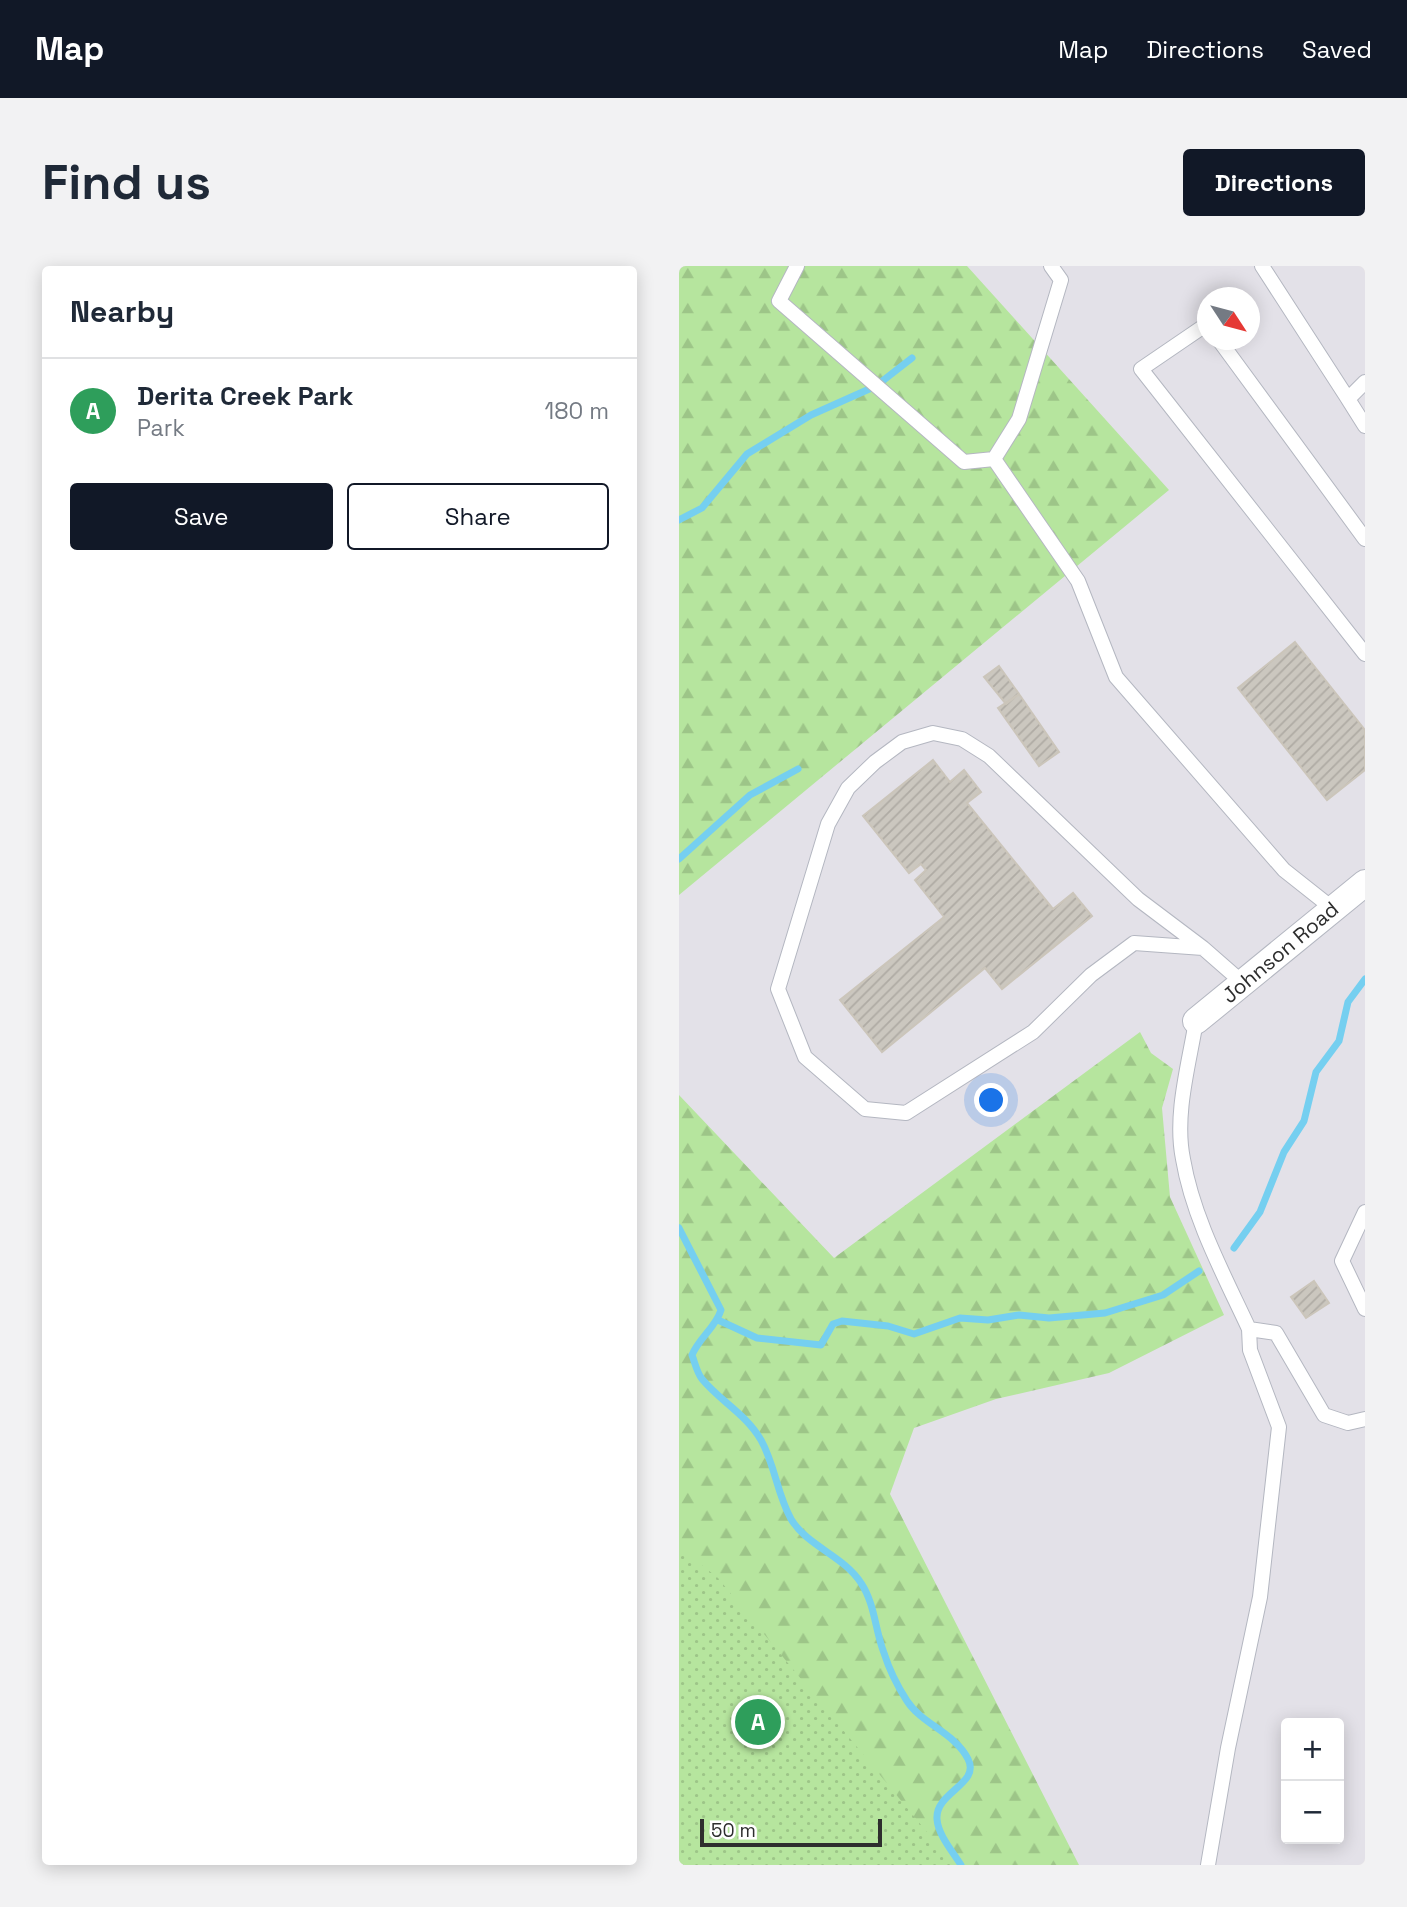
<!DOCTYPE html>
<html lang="en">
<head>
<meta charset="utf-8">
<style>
  :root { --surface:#fff; --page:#f2f2f3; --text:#1f2937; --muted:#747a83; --line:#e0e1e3; --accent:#111827 }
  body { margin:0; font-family:"Space Grotesk",sans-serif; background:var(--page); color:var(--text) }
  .controls { position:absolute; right:21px; bottom:21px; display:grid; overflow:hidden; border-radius:7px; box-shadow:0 4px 18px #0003 }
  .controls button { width:63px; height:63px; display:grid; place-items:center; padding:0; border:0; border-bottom:2px solid var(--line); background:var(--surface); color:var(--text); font:35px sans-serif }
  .compass { position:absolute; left:518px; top:21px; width:63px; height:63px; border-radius:50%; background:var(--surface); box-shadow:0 4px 18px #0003; rotate:126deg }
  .scale { position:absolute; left:21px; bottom:18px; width:182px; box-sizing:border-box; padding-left:7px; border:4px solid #2e2e2e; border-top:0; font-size:19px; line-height:24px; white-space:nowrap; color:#2e2e2e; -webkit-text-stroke:5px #fff; paint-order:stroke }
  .you { position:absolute; left:313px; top:835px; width:24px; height:24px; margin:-18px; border:5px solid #fff; border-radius:50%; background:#1a73e8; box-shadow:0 0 0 10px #1a73e833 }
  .badge { display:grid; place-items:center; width:46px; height:46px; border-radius:50%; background:var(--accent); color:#fff; font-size:23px; font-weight:700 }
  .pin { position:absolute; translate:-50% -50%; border:4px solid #fff; box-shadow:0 2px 7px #0006 }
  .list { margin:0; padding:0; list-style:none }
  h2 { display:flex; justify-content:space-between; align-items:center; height:91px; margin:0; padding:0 28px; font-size:30px }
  h2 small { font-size:23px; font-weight:400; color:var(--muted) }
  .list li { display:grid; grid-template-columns:46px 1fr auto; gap:21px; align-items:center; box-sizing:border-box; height:105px; padding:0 28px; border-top:2px solid var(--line) }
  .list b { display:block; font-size:26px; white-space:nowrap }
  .list p { margin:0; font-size:23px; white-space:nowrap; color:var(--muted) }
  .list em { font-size:23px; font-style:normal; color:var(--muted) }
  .actions { display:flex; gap:14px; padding:21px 28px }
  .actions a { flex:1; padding:16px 0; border:2px solid var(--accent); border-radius:7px; text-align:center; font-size:24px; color:var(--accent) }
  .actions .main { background:var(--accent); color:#fff }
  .map { position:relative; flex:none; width:686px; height:1599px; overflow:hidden; border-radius:7px }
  header { display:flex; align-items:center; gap:42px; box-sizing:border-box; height:98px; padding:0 35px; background:var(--accent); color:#fff }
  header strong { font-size:33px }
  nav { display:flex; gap:38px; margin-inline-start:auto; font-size:24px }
  .intro { display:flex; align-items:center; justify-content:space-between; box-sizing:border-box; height:168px; padding:0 42px }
  h1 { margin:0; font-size:49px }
  .button { padding:18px 32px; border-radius:7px; background:var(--accent); color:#fff; font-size:24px; font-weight:700 }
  main { display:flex; gap:42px; padding:0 42px }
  aside { flex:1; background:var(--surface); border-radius:7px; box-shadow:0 4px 18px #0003 }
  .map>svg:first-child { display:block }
  .industrial { fill:#e3e1e8; fill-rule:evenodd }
  .forest { fill:url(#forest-firs) }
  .park { fill:url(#park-dots) }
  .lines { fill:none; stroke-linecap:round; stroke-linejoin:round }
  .stream { stroke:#75cff0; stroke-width:7 }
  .building { fill:url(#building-hatch); stroke:#cbc5ba; stroke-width:2 }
  .service-casing { stroke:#b4b7c1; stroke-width:16 }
  .minor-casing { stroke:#b4b7c1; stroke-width:28 }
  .service { stroke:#fff; stroke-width:14 }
  .minor { stroke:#fff; stroke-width:26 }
  .labels { text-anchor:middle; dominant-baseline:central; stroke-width:5; stroke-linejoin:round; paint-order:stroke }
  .street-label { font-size:21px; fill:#2e2e2e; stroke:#fff }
</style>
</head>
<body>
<header>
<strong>Map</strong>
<nav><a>Map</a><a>Directions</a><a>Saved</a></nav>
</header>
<div class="intro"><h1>Find us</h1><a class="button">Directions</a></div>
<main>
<aside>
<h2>Nearby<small></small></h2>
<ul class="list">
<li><span class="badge" style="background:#2e9e5b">A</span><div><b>Derita Creek Park</b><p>Park</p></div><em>180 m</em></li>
</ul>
<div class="actions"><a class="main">Save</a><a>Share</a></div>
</aside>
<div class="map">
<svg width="686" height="1599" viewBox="0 0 686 1599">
  <defs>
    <pattern id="forest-firs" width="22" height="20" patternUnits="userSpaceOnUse" patternTransform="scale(1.75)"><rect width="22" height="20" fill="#b6e59e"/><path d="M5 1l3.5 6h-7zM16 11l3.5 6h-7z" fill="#9dc588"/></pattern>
    <pattern id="park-dots" width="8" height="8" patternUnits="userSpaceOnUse" patternTransform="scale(1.75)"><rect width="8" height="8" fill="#b6e59e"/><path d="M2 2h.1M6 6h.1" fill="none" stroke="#9dc588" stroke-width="1.8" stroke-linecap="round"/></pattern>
    <pattern id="building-hatch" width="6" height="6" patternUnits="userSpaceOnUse" patternTransform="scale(1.75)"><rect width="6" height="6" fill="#cbc7bf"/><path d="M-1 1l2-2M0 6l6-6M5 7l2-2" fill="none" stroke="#afaba4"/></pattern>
  </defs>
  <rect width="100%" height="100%" fill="#efe9e1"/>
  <path class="industrial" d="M 0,0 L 686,0 L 686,1599 L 275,1599 L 0,1281 ZM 528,32 L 570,32 L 570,74 L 528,74 ZM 607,1457 L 660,1457 L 660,1573 L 607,1573 Z"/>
  <path class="forest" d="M 0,0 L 288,0 L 490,224 L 0,629 Z
    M 461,766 L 472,787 L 494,803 L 483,842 L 491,931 L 545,1049 L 430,1107 L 317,1133 L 235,1162 L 211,1228 L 400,1599 L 0,1599 L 0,829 L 155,992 Z"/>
  <path class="park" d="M 0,1281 L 39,1312 L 275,1599 L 0,1599 Z"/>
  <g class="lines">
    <path class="stream" d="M 0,254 L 23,242 L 68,188 L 132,149 L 197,120 L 233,92
      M 0,593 L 71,529 L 119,503
      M 0,962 L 42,1044 C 37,1061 20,1072 13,1089 C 16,1097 18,1107 23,1113 C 41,1135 67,1148 82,1174 C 96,1199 98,1228 112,1253 C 128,1280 165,1290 182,1317 C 196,1338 196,1364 205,1387 C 210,1403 219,1421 228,1435 C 243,1458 276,1467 289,1493 C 302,1518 256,1526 258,1553 C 259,1569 274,1586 282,1599
      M 555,982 L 581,946 L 605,886 L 625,855 L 637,806 L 660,775 L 669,736 L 686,713
      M 39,1054 L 78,1072 L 142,1079 L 154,1058 L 163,1055 L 209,1060 L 235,1068 L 281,1052 L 309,1054 L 340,1049 L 370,1052 L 426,1047 L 484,1029 L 520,1005"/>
  </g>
  <path class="building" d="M 616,376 L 686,464 L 686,504 L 648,534 L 559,422 Z
    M 320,400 L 340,428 L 327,438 L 305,411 Z
    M 340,428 L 380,486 L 360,500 L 319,442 Z
    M 254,494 L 271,516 L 285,504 L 302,526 L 288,537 L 374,643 L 394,627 L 413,650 L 323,723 L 306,702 L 203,786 L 161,734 L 265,651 L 236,614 L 247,604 L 242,598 L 230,607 L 184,550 Z
    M 635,1015 L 650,1037 L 627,1052 L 612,1031 Z"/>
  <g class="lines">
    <defs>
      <path id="service" d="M 118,0 L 100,35 L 285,196 L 315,193
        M 583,0 L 669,133
        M 528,58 L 462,103 L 686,388
        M 540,74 L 686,273
        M 686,116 L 669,133 L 686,160
        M 315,193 L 399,315 L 437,411 L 605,604 L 653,642
        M 315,193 L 340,153 L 382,14 L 372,0
        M 254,467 L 283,473 L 310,490 L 459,633 L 524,682 L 455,677 L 412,709 L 354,766 L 227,847 L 186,843 L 126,791 L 99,723 L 149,558 L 169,522 L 196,496 L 223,476 Z
        M 524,682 L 564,717
        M 517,755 C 510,798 495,849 504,893 C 514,952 545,1009 570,1063 L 597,1067 L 645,1149 L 669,1157 L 686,1153
        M 686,946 L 663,995 L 686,1043
        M 529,1599 L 549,1482 L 581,1331 L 600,1161 L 571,1084 L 570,1063"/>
      <path id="minor" d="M 517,755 L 686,617"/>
    </defs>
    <use href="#service" class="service-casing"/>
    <use href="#minor" class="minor-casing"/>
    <use href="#service" class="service"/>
    <use href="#minor" class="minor"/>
  </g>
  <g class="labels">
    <g class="street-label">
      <text transform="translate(601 686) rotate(-40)">Johnson Road</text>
    </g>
  </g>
</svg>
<div class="controls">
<button>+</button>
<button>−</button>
</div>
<svg class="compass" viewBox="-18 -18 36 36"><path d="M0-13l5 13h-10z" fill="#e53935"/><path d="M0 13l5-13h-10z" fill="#747a83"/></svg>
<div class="scale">50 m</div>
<div class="you"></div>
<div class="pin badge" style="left:79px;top:1456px;background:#2e9e5b">A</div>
</div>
</main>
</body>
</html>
